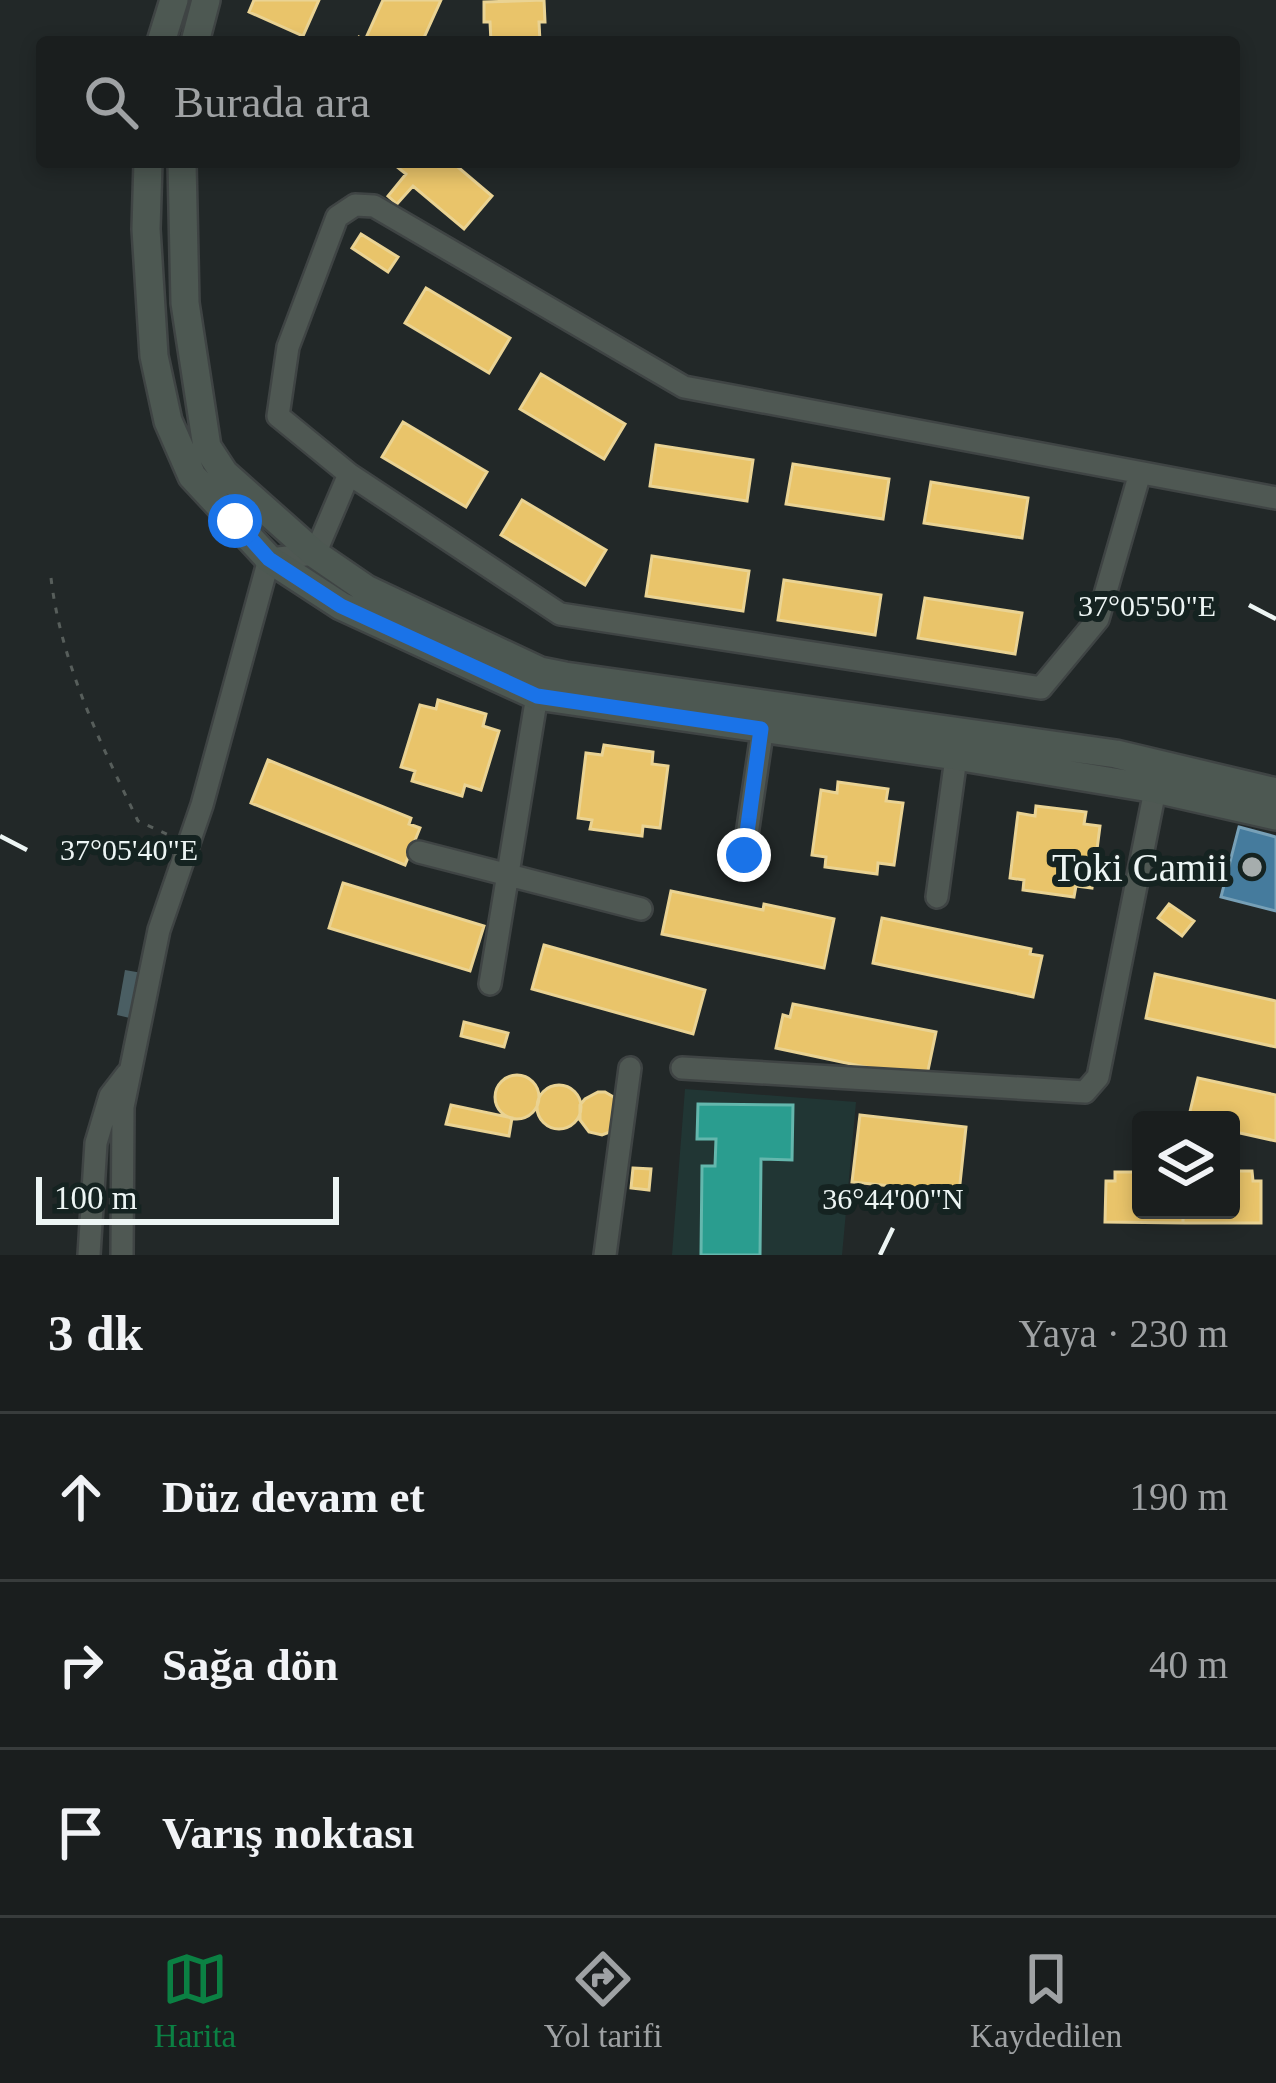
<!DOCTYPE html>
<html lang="tr">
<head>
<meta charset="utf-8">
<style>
  :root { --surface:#1a1e1e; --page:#232727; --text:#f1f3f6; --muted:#9fa2a4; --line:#383c3c; --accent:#0b8043 }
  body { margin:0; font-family:Georgia,serif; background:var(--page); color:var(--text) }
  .controls { position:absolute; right:36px; bottom:36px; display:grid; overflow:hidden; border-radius:12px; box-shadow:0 6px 18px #0003 }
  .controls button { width:108px; height:108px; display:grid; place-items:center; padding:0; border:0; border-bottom:3px solid var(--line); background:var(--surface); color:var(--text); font:60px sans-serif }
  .scale { position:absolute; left:36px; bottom:30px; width:303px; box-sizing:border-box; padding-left:12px; border:6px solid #edf5f4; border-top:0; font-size:33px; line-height:42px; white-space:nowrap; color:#edf5f4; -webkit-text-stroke:9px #152321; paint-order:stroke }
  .stop { position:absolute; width:36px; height:36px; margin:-27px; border:9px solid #1a73e8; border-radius:50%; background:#fff }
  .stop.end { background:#1a73e8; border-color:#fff; box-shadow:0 3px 12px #0008 }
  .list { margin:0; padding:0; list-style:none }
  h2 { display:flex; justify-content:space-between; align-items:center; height:156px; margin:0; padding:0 48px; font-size:51px }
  h2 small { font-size:39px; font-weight:400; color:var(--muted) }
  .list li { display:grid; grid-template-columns:78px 1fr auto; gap:36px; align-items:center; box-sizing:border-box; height:168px; padding:0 48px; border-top:3px solid var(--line) }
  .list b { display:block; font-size:45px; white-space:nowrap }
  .list em { font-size:39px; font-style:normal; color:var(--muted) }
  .icon { flex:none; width:66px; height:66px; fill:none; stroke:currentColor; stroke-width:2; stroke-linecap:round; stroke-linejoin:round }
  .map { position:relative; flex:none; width:1276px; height:1255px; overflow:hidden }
  .search { position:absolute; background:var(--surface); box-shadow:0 6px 18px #0003; left:36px; right:36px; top:36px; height:132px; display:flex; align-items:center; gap:30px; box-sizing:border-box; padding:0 42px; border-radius:12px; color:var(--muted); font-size:45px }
  .sheet { height:660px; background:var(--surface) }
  nav { display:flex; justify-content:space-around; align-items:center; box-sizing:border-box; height:168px; border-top:3px solid var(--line); background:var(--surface); font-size:33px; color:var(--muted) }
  nav a { display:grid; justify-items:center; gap:6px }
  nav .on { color:var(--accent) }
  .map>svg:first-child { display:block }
  .built { fill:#213634 }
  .homes { fill:#e9c46a; stroke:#ead393; stroke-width:3 }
  .schools { fill:#2a9d8f; stroke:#64b7ad; stroke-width:3 }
  .public { fill:#457b9d; stroke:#77a0b7; stroke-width:3 }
  .building { fill:#4a5e63 }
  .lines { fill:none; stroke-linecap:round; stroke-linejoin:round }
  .street-casing { stroke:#3f4444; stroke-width:26 }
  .secondary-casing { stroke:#3f4444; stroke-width:32 }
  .path { stroke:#575e5b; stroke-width:3; stroke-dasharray:6 9; stroke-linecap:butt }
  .street { stroke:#4f5853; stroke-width:21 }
  .secondary { stroke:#4d5852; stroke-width:27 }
  .route { stroke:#1a73e8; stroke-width:15 }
  .ticks { fill:none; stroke:#edf5f4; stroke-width:4.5 }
  .poi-dot { fill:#a6adad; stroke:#152321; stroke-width:4.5 }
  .labels { text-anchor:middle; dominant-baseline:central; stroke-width:12; stroke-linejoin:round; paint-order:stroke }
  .poi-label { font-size:39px; fill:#edf5f4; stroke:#152321; text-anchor:end }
  .ticks-label { font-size:30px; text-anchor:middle; fill:#edf5f4; stroke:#152321; stroke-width:12; stroke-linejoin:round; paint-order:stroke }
</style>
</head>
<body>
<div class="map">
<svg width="1276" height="1255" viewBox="0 0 1276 1255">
  <rect width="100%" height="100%" fill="#222828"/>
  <path class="built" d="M 685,1089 L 856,1102 L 842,1255 L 672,1255 Z"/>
  <path class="homes" d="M 254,0 L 319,0 L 303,36 L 249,12 Z
    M 383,0 L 441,0 L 422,42 L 357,42 L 359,37 L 365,40 Z
    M 544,0 L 545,22 L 539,22 L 540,42 L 491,42 L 490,22 L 484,22 L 484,2 Z
    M 391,162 L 452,162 L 492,196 L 464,229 L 413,186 L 397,204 L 388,196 L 406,174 Z
    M 361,234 L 398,257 L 388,272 L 352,248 Z
    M 426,288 L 510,338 L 489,373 L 405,323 Z
    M 541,374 L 625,424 L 604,459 L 520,409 Z
    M 403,422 L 487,472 L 466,507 L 382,457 Z
    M 656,445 L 753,460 L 747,501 L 650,486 Z
    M 793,464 L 889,479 L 883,519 L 786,504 Z
    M 931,482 L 1028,498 L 1022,538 L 924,523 Z
    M 522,500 L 606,550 L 585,585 L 501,535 Z
    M 652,556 L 749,571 L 743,611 L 646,596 Z
    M 784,580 L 881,595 L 875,635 L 778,620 Z
    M 925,598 L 1022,613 L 1015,654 L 918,638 Z
    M 438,700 L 486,714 L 483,726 L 499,731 L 481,790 L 465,785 L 462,796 L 412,781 L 415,771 L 401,767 L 420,705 L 436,709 Z
    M 604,745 L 653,752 L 652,764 L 668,766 L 660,828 L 643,826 L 642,836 L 590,829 L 592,820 L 578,818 L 586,753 L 602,755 Z
    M 268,760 L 411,818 L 409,824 L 420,828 L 405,865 L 251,803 Z
    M 838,782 L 888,789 L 886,801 L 903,803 L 894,865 L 878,863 L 877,874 L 825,867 L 826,857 L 812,855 L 821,790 L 837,793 Z
    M 1036,806 L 1086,812 L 1084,824 L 1100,826 L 1092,888 L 1076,886 L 1074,897 L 1023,890 L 1024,880 L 1010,878 L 1018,813 L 1035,816 Z
    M 343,883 L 484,926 L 470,971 L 329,928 Z
    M 671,891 L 763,910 L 764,904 L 834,919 L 824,968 L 662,934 Z
    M 1169,904 L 1194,921 L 1182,936 L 1158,918 Z
    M 882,918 L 1031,949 L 1030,954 L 1042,956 L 1033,997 L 873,963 Z
    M 544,945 L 705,990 L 693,1034 L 532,989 Z
    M 1155,974 L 1276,1001 L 1276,1047 L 1146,1018 Z
    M 793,1004 L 936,1032 L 926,1080 L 776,1048 L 783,1015 L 790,1017 Z
    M 464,1022 L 508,1033 L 504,1047 L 461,1036 Z
    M495 1097a22 22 0 1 1 44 0a22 22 0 1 1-44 0Z
    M 1198,1078 L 1276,1095 L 1276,1141 L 1231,1131 L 1231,1120 L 1188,1120 Z
    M537 1107a22 22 0 1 1 44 0a22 22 0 1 1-44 0Z
    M 598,1092 L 605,1092 L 617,1099 L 615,1130 L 602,1135 L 589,1132 L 580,1120 L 580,1105 L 585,1099 Z
    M 451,1105 L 512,1118 L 509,1136 L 446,1124 Z
    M 860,1115 L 966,1127 L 959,1193 L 852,1182 Z
    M 633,1168 L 651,1169 L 649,1190 L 631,1188 Z
    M 1231,1171 L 1252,1171 L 1253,1181 L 1261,1181 L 1261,1223 L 1183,1223 L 1183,1210 L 1231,1210 Z
    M 1115,1172 L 1141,1172 L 1141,1210 L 1183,1210 L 1183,1223 L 1105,1222 L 1106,1181 L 1115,1181 Z"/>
  <path class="schools" d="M 698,1104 L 793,1105 L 792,1160 L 761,1159 L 760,1255 L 701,1255 L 702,1166 L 715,1166 L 716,1139 L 697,1139 Z"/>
  <path class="public" d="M 1239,827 L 1276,837 L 1276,911 L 1221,897 Z"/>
  <path class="building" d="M 125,970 L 142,973 L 134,1019 L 117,1015 Z"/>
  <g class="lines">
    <defs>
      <path id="street" d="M 1140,473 L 1098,619 L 1041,688 L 560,614 L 349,474 L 278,416 L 288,347 L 337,217 L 355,205 L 374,206 L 684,387 L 1276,498
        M 419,852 L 641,909
        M 744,855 L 765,713
        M 937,897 L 958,743
        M 490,984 L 539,683
        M 682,1068 L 1085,1092 L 1098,1077 L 1158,775
        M 89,1255 L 96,1143 L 110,1096 L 127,1074
        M 122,1255 L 123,1107 L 159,930 L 202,805 L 269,559 L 315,554 L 349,474
        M 605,1255 L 630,1068"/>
      <path id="secondary" d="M 161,42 L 174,0
        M 195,42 L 206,0
        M 148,162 L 146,229 L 154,356 L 168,421 L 192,476 L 269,559 L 341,606 L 537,696 L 956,756 L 1156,789 L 1276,816
        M 182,162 L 185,303 L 207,447 L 224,473 L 315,554 L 366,589 L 540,671 L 565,676 L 1116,754 L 1276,792"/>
    </defs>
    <use href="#street" class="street-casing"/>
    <use href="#secondary" class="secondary-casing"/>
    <path class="path" d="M 51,578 C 61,664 101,744 138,821 L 171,836"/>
    <use href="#street" class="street"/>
    <use href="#secondary" class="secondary"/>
  </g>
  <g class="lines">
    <path class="route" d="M 235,521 L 269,559 L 341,606 L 537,696 L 761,729 L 744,855"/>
  </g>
  <path class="ticks" d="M 1249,605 L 1276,619M 0,836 L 27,850M 880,1255 L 893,1228"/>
  <circle class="poi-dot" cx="1252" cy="867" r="12"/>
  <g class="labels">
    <g class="poi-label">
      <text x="1228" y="867">Toki Camii</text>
    </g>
  </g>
  <g class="ticks-label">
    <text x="1147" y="616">37°05'50"E</text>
    <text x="129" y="860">37°05'40"E</text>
    <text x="893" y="1209">36°44'00"N</text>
  </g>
</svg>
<div class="controls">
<button><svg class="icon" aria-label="layers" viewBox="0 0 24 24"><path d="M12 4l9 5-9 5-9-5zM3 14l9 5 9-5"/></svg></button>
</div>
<div class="scale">100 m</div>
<div class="stop" style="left:235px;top:521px"></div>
<div class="stop end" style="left:744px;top:855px"></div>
<div class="search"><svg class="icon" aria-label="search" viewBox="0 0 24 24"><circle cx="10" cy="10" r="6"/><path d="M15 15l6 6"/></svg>Burada ara</div>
</div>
<section class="sheet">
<h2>3 dk<small>Yaya · 230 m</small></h2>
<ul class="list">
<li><svg class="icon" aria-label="ahead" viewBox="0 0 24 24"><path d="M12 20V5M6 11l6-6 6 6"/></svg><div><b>Düz devam et</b></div><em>190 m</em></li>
<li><svg class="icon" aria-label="right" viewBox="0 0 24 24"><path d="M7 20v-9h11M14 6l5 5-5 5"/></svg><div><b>Sağa dön</b></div><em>40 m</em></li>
<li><svg class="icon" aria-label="arrive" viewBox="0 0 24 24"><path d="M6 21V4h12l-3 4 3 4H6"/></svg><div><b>Varış noktası</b></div></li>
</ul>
</section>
<nav>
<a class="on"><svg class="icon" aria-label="map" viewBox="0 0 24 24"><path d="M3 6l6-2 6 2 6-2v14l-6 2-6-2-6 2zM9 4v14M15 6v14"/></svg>Harita</a>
<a><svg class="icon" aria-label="directions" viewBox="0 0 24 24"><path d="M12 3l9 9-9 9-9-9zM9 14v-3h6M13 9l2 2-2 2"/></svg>Yol tarifi</a>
<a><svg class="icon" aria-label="saved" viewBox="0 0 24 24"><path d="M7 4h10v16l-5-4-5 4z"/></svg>Kaydedilen</a>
</nav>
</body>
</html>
